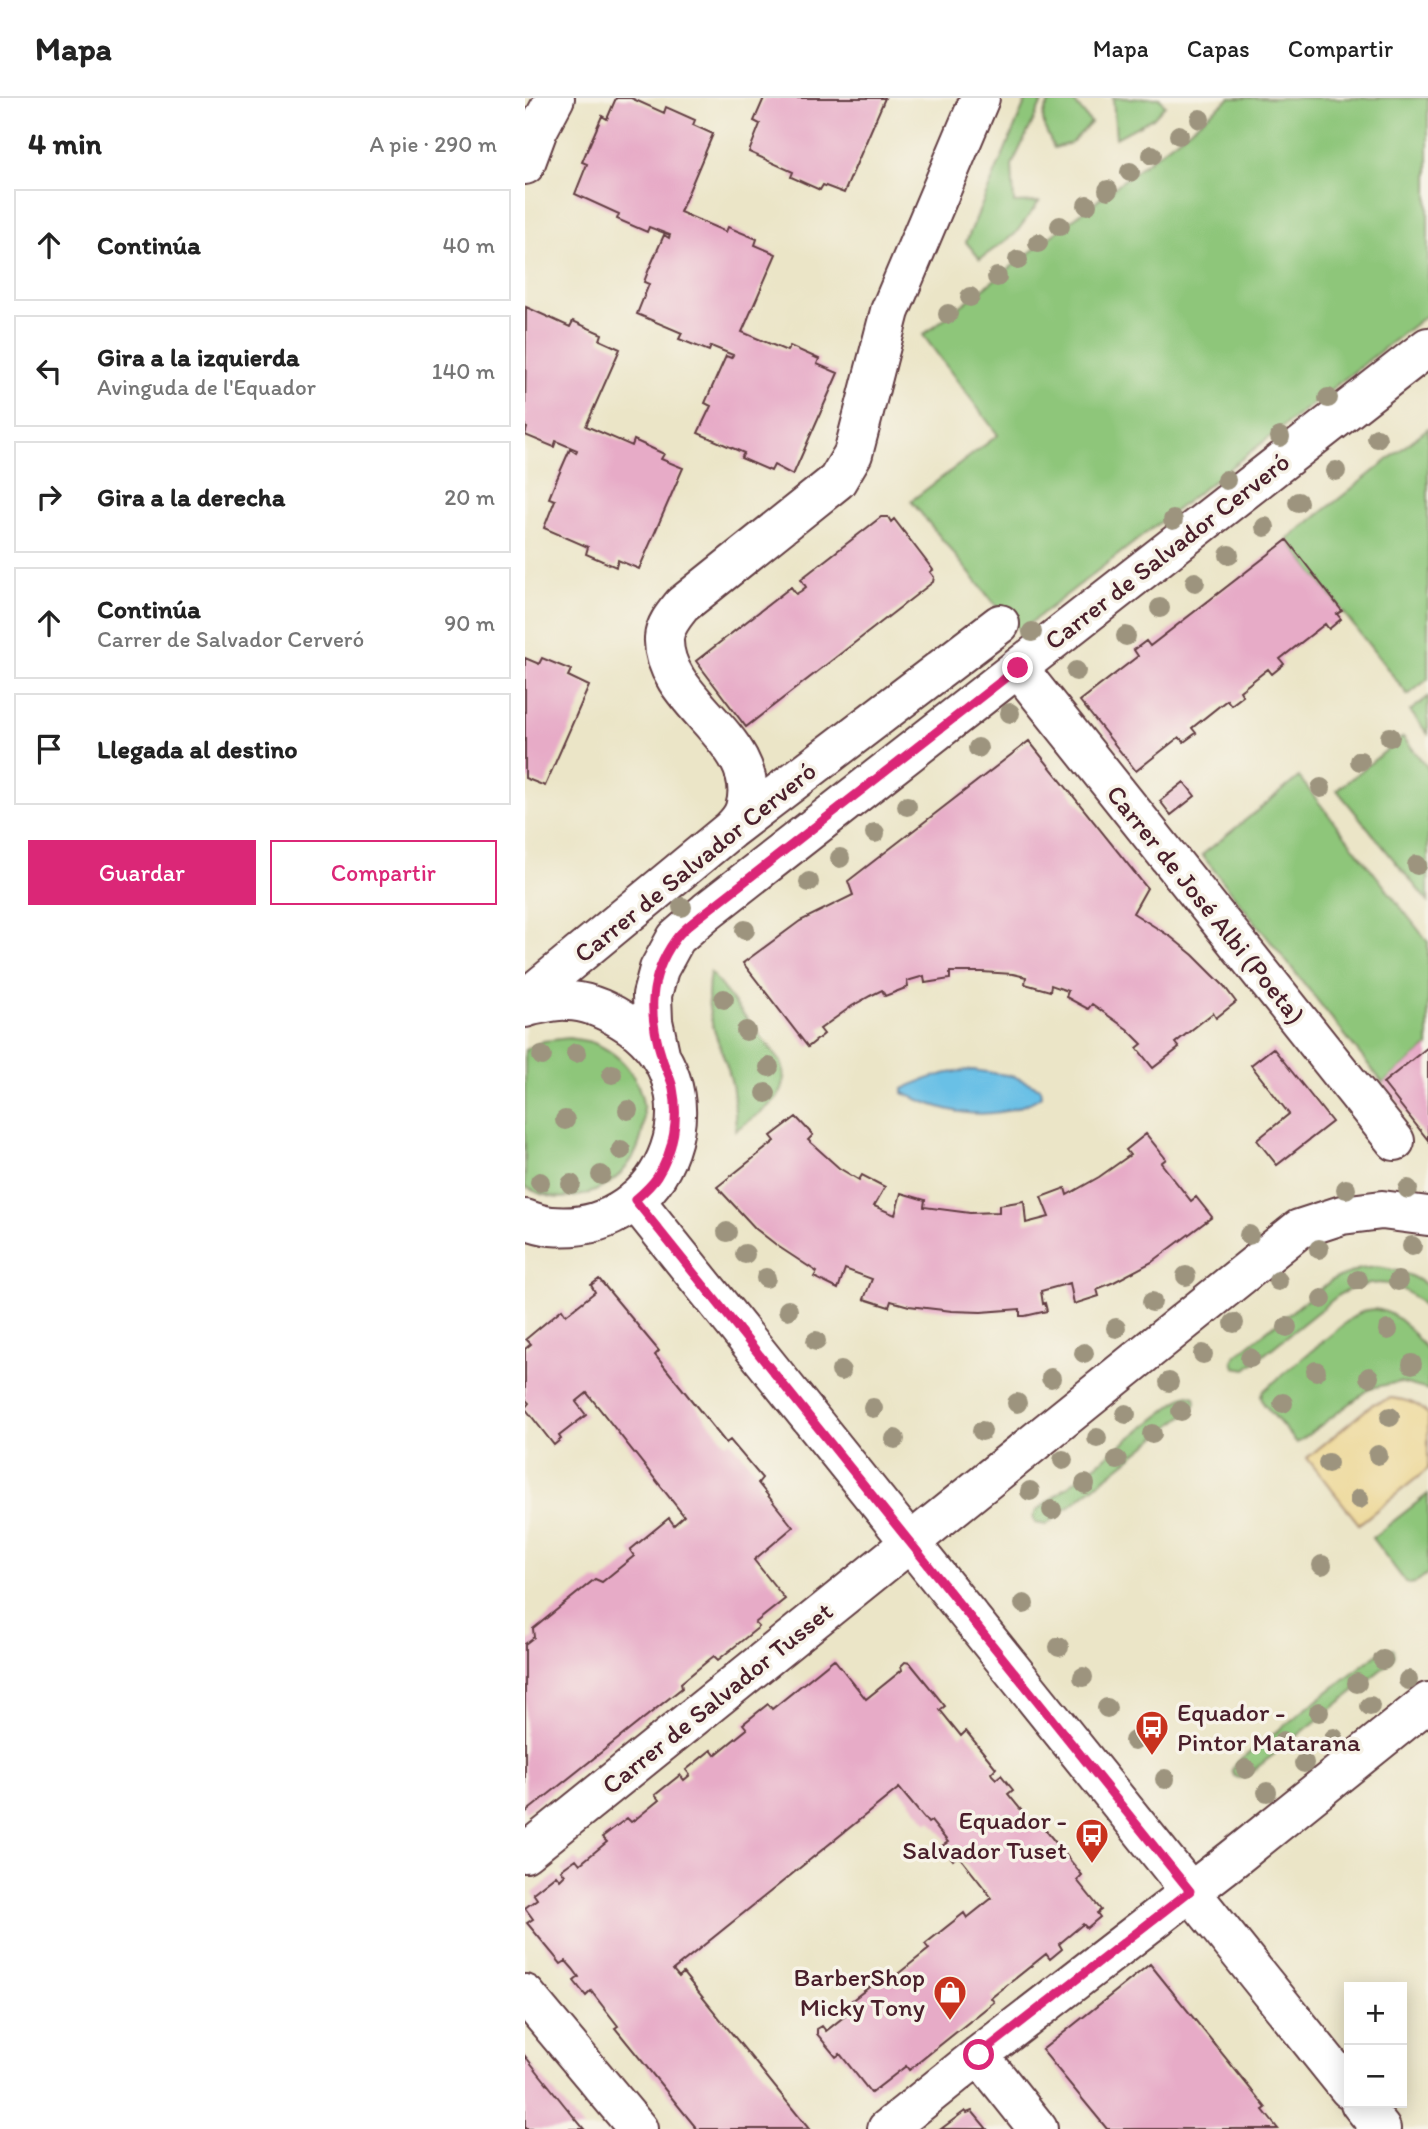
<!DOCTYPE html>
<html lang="es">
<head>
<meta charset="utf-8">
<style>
  :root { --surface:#fff; --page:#f2f2f2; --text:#222; --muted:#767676; --line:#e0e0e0; --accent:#db2777 }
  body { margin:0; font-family:Itim,sans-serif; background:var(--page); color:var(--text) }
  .controls { position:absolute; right:21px; bottom:21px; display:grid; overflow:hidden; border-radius:0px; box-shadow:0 4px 18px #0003 }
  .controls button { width:63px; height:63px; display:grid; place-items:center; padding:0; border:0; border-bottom:2px solid var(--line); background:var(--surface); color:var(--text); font:35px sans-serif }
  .stop { position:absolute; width:21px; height:21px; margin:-16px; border:5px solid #db2777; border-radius:50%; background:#fff }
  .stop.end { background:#db2777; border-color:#fff; box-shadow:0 2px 7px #0008 }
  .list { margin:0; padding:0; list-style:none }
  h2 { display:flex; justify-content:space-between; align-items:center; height:91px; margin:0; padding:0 28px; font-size:30px }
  h2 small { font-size:23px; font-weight:400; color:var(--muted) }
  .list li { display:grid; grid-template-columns:46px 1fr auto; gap:21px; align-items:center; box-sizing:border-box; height:112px; margin:0 14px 14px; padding:0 14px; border:2px solid var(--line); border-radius:0px }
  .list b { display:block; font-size:26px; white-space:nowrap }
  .list p { margin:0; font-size:23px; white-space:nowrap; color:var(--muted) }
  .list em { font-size:23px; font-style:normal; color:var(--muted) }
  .actions { display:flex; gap:14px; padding:21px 28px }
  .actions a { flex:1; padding:16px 0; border:2px solid var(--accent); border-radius:0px; text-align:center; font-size:24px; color:var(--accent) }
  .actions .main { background:var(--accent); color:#fff }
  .icon { flex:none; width:38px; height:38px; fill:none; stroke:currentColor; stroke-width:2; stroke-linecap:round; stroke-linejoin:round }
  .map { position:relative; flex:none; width:903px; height:2031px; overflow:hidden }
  header { display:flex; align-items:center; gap:42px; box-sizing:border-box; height:98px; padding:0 35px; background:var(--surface); border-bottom:2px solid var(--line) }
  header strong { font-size:33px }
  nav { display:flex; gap:38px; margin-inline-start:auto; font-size:24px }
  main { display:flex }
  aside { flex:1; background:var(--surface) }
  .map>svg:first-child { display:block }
  .green { fill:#8ec67a; stroke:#6c7252; stroke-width:2 }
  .sand { fill:#eeda9e; stroke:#9c7c64; stroke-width:2 }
  .water { fill:#69c0e6; stroke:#5a7088; stroke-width:2 }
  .building { fill:#e7abc7 }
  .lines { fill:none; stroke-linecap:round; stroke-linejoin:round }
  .minor-casing { stroke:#623d42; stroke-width:42 }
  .minor { stroke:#fff; stroke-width:38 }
  .tree { fill:#9d947e }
  .route { stroke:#db2777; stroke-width:9 }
  .labels { text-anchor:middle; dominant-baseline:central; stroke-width:7; stroke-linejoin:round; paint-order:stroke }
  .street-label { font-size:26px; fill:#4a1f2b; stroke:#f7f3e8 }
  .poi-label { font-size:26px; fill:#4a1f2b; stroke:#f7f3e8; text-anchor:end }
</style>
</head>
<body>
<header>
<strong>Mapa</strong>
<nav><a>Mapa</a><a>Capas</a><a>Compartir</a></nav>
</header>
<main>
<aside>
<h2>4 min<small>A pie · 290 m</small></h2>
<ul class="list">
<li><svg class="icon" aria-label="ahead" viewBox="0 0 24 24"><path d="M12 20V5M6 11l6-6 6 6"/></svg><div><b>Continúa</b></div><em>40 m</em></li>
<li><svg class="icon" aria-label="left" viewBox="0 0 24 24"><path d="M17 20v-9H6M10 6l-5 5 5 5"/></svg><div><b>Gira a la izquierda</b><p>Avinguda de l'Equador</p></div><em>140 m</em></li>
<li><svg class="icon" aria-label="right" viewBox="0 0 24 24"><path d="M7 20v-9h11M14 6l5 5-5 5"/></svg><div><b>Gira a la derecha</b></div><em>20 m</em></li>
<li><svg class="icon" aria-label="ahead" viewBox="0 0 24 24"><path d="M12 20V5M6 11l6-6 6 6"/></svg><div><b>Continúa</b><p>Carrer de Salvador Cerveró</p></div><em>90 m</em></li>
<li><svg class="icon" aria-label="arrive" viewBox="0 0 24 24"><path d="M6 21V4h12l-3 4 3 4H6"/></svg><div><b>Llegada al destino</b></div></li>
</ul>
<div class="actions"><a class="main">Guardar</a><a>Compartir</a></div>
</aside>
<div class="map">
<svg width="903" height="2031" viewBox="0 0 903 2031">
  <rect width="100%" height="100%" fill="#f7f3e8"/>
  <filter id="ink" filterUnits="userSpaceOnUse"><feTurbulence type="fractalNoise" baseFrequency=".0143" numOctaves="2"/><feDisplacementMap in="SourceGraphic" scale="14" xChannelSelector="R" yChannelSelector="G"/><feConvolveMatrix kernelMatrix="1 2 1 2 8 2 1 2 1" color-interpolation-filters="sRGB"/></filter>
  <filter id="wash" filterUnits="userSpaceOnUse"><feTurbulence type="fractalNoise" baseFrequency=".00686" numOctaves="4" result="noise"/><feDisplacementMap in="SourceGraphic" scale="28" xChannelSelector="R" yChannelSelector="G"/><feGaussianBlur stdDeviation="1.57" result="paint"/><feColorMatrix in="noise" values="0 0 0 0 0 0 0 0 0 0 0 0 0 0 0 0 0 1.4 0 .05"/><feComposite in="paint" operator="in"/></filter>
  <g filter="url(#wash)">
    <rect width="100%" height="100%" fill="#ebe5c7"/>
    <path class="green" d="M 502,0 L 519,0 L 487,67 L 489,105 L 514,104 L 490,136 L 455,161 L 441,144 Z
      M 528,0 L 546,0 L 566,25 L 546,45 L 529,50 C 519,28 511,21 528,0 Z
      M 588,0 L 634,0 L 640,7 L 628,20 L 591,40 Z
      M 705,0 L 903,0 L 903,216 L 495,533 L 467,503 L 386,403 L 473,337 L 398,237 Z
      M 903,330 L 903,581 L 883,597 L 762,442 Z
      M 903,599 L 903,636 L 885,613 Z
      M 878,639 L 903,670 L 903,804 L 812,692 Z
      M 774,679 L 903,844 L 903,949 L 858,985 L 677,757 Z
      M 185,874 L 256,964 C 259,972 260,984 257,992 C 252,1005 223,1023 211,1032 C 210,1015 210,998 206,982 C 195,940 177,921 185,874 Z
      M 44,940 C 53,942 63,942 71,946 C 142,977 131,1078 58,1097 C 46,1100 31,1101 20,1097 C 13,1095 7,1092 0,1089 L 0,952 L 18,943 Z
      M 850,1169 C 870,1171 888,1176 903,1189 L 903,1213 C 876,1182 851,1178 815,1196 L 721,1271 L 710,1269 L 708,1263 L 711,1257 L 807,1182 L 835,1171 Z
      M 849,1211 C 875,1214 887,1235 903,1253 L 903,1292 L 874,1284 L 846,1290 L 772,1345 L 738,1305 L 736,1298 L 738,1293 L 825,1221 L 838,1213 Z
      M 664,1297 L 670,1299 L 671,1305 L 668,1310 L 521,1427 L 510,1425 L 508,1419 L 511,1413 L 658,1299 Z
      M 903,1396 L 903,1475 L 890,1485 L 884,1486 L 879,1482 L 847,1440 Z
      M 863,1550 L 868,1551 L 870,1557 L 867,1563 L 720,1679 L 714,1680 L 709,1678 L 707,1672 L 710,1666 L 857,1552 Z"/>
    <path class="sand" d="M 866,1300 C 881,1302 894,1305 903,1317 L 903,1371 L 834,1426 L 782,1360 L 848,1306 Z"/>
    <path class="water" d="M 448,972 L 488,978 L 515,990 L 516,998 C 509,1004 500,1007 491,1010 C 451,1023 415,1012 378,995 L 378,991 C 401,980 422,973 448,972 Z"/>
    <g id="blocks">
      <path class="building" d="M 91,0 L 106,0 L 139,15 L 141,9 L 170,22 L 168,27 L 188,36 L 155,114 L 201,134 L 203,129 L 232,141 L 230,147 L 251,156 L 217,234 L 262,253 L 265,248 L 294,261 L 292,266 L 313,275 L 268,377 L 249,367 L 246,373 L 216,360 L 219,355 L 173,335 L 186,308 L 180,305 L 201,258 L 206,260 L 208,257 L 186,248 L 184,253 L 154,241 L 157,235 L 112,216 L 124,186 L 119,184 L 124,171 L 139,137 L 144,140 L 145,137 L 124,129 L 122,134 L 92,121 L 94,116 L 50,96 L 62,66 L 57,64 L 77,18 L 82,21 Z
        M 239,0 L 360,0 L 319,95 L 298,87 L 295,92 L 266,79 L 268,74 L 224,54 L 235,26 L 229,23 Z
        M 1,209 L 45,229 L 48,223 L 77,236 L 75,242 L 95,251 L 61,328 L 107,348 L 109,342 L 139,356 L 136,361 L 158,370 L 114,471 L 93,462 L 91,469 L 61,456 L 63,449 L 19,430 L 30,402 L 24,400 L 31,383 L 45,351 L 51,355 L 52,352 L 31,343 L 29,349 L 0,337 L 2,330 L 0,329 Z
        M 356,419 L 363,419 L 366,424 L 369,421 L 408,472 L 405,474 L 409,479 L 408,484 L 221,629 L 171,563 L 266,489 L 271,496 L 276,493 L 281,489 L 276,481 Z
        M 762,442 L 817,513 L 812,516 L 816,521 L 804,531 L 800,526 L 755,561 L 759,566 L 747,576 L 743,571 L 715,593 L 718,598 L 706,607 L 702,602 L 667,630 L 671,635 L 659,644 L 654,639 L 611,673 L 555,603 L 613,558 L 609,552 L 621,543 L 625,548 Z
        M 0,560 L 14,566 L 17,560 L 46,572 L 43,578 L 64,588 L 20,688 L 0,680 Z
        M 504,643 L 622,790 L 608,815 L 646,839 L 668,857 L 699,888 L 711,904 L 691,920 L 688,915 L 650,945 L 654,950 L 628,970 L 612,950 L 617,946 L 602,931 L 567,906 L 563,911 L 541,899 L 543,893 L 526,887 L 525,893 L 500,886 L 501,879 L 488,876 L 457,874 L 425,874 L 425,881 L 400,885 L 399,878 L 382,883 L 383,889 L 360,898 L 357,892 L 345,898 L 327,908 L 295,931 L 299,936 L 283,949 L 218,865 L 275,823 L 328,797 L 323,783 Z
        M 659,684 L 670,698 L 646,717 L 635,703 Z
        M 903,949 L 903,1042 L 858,985 Z
        M 748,950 L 807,1024 L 752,1067 L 732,1042 L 764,1016 L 726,967 Z
        M 271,1019 L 288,1037 L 283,1042 L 314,1070 L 334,1082 L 337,1077 L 360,1089 L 349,1108 L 370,1117 L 376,1095 L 400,1102 L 399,1109 L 445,1115 L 474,1114 L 474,1107 L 499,1103 L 501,1125 L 524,1119 L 516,1099 L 540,1090 L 542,1097 L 574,1079 L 605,1057 L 601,1052 L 621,1036 L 641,1061 L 636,1065 L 666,1103 L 671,1099 L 687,1119 L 627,1164 L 589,1184 L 572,1191 L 574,1198 L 549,1206 L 545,1185 L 516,1193 L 518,1206 L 520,1205 L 522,1213 L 500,1218 L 495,1218 L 495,1211 L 456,1214 L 427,1213 L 384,1208 L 366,1203 L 364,1209 L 339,1201 L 347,1181 L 320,1171 L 313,1191 L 289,1179 L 292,1174 L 254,1149 L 231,1131 L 192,1089 L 250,1043 L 246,1038 Z
        M 74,1181 L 134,1253 L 130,1257 L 201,1345 L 205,1342 L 237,1380 L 233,1385 L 268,1429 L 229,1462 L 260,1501 L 230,1525 L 234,1529 L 193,1562 L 189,1558 L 185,1561 L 156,1585 L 157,1590 L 0,1715 L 0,1546 L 9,1539 L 8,1531 L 70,1481 L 77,1484 L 109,1458 L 105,1452 L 144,1420 L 149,1427 L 159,1418 L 62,1295 L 51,1304 L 61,1317 L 34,1338 L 36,1341 L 29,1347 L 0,1310 L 4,1305 L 0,1301 L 0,1251 L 6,1246 L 1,1241 L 37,1211 L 41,1217 L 70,1194 L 66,1187 Z
        M 309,1561 L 341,1601 L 377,1572 L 376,1568 L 380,1564 L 385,1565 L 420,1608 L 415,1612 L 436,1638 L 441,1633 L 471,1670 L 466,1675 L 467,1677 L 471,1681 L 476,1677 L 488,1692 L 483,1696 L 509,1728 L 514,1724 L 557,1777 L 552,1782 L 576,1812 L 572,1815 L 575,1819 L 562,1830 L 558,1826 L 534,1846 L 537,1851 L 525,1861 L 521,1856 L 466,1900 L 469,1904 L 384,1972 L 381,1968 L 346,1995 L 315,1956 L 311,1959 L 292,1936 L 292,1931 L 297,1928 L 301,1933 L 326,1913 L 321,1907 L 360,1877 L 364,1882 L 369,1879 L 404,1851 L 400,1846 L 439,1815 L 442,1820 L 467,1800 L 433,1757 L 428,1762 L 417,1748 L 423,1744 L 406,1723 L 403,1725 L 374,1690 L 148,1872 L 154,1879 L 158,1875 L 284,2031 L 172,2031 L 90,1930 L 93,1928 L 66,1893 L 61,1898 L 49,1883 L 54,1879 L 48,1871 L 41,1863 L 36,1866 L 2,1825 L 8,1821 L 0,1810 L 12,1801 L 8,1795 L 31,1777 L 35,1782 L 40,1777 L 36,1772 L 51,1761 L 55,1766 L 77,1748 L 82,1744 L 77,1739 L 102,1720 L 106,1724 L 112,1720 L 134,1702 L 130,1697 L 155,1677 L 159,1682 L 165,1677 L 161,1672 L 186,1652 L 190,1657 L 222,1631 L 218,1626 L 243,1606 L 247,1611 Z
        M 625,1866 L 741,2010 L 738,2012 L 753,2031 L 582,2031 L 517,1952 Z
        M 0,1958 L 40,2008 L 59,2031 L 0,2031 Z
        M 440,2013 L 442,2015 L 447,2013 L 462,2031 L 416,2031 Z"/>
    </g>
  </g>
  <g filter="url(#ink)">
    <use href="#blocks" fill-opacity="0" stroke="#623d42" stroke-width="2"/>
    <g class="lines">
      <defs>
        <path id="minor" d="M 0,67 L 13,32 L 30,0
          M 493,570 L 870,1043
          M 205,732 C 211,726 218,718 220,710 C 240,642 136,605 139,540 C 140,527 149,517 157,507 L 312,383 L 328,356 L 365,213 L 455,0
          M 0,901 L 205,732 L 475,526
          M 0,910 L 6,908 C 17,906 31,902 42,903 C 62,903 81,912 97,922 C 200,983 144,1139 26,1128 C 17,1127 8,1124 0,1121
          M 136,960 L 128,923 L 127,897 L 134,871 L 151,840 L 182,813 L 903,249
          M 110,1102 L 824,1991
          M 0,1755 L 774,1131 L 817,1117 L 857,1112 L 903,1118
          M 0,1896 L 113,2031
          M 454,1957 L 513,2031
          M 835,2005 L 856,2031
          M 362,2031 L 454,1957 L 708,1761 L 903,1604"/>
      </defs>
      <use href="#minor" class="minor-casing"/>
      <use href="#minor" class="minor"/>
    </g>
    <g class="tree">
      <circle cx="675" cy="21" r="10"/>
      <circle cx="654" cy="37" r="10"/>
      <circle cx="627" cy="57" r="10"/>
      <circle cx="605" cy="74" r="10"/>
      <circle cx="583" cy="92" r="10"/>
      <circle cx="562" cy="107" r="10"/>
      <circle cx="535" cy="128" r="10"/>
      <circle cx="513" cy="145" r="10"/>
      <circle cx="493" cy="162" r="10"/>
      <circle cx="472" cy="179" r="10"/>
      <circle cx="445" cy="199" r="10"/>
      <circle cx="423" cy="216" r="10"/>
      <circle cx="803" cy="300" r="10"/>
      <circle cx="755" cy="339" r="10"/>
      <circle cx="852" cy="340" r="10"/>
      <circle cx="811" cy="373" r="10"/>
      <circle cx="701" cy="382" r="10"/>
      <circle cx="773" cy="404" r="10"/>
      <circle cx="648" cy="422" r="10"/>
      <circle cx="740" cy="429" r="10"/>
      <circle cx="704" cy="457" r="10"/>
      <circle cx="670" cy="484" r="10"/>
      <circle cx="635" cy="510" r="10"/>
      <circle cx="507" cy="534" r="10"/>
      <circle cx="601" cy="538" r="10"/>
      <circle cx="551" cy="573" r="10"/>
      <circle cx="485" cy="615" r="10"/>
      <circle cx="865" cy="639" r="10"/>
      <circle cx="453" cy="650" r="10"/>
      <circle cx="835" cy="663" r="10"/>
      <circle cx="796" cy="690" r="10"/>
      <circle cx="382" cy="708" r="10"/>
      <circle cx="350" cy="735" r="10"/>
      <circle cx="315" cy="760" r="10"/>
      <circle cx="892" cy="767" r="10"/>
      <circle cx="284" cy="784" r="10"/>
      <circle cx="157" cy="809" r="10"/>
      <circle cx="220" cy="832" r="10"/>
      <circle cx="199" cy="901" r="10"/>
      <circle cx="221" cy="933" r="10"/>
      <circle cx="51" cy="955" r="10"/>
      <circle cx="17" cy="958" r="10"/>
      <circle cx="244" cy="969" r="10"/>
      <circle cx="87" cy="976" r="10"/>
      <circle cx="241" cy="995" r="10"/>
      <circle cx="103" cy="1012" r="10"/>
      <circle cx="40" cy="1022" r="10"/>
      <circle cx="96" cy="1052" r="10"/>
      <circle cx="76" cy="1077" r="10"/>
      <circle cx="15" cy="1084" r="10"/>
      <circle cx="46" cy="1086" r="10"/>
      <circle cx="821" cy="1091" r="10"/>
      <circle cx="883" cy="1091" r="10"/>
      <circle cx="202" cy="1134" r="10"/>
      <circle cx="724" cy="1137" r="10"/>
      <circle cx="887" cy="1148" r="10"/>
      <circle cx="794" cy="1151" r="10"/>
      <circle cx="220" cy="1156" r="10"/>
      <circle cx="661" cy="1178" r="10"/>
      <circle cx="241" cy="1180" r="10"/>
      <circle cx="833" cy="1182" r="10"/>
      <circle cx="753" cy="1183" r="10"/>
      <circle cx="873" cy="1183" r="10"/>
      <circle cx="797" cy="1201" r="10"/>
      <circle cx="627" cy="1204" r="10"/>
      <circle cx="263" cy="1212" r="10"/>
      <circle cx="709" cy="1225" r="10"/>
      <circle cx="762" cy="1229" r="10"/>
      <circle cx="591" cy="1230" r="10"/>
      <circle cx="863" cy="1232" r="10"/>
      <circle cx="291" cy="1243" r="10"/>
      <circle cx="559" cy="1255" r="10"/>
      <circle cx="678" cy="1256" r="10"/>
      <circle cx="725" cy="1260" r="10"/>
      <circle cx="887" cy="1266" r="10"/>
      <circle cx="316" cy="1273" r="10"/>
      <circle cx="791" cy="1273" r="10"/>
      <circle cx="844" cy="1279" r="10"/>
      <circle cx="526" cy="1280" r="10"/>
      <circle cx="644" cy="1284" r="10"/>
      <circle cx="492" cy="1305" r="10"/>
      <circle cx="758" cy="1305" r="10"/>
      <circle cx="348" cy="1310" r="10"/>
      <circle cx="656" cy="1313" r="10"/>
      <circle cx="601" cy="1316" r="10"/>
      <circle cx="865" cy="1319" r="10"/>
      <circle cx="457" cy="1333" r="10"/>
      <circle cx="627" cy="1336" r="10"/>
      <circle cx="572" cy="1340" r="10"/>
      <circle cx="370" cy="1341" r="10"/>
      <circle cx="853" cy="1357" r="10"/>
      <circle cx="538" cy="1362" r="10"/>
      <circle cx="592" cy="1362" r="10"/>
      <circle cx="803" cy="1365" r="10"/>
      <circle cx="560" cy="1386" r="10"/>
      <circle cx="505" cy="1393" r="10"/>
      <circle cx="834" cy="1401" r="10"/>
      <circle cx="527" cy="1412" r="10"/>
      <circle cx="797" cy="1467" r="10"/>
      <circle cx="499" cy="1506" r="10"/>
      <circle cx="534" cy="1549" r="10"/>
      <circle cx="858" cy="1562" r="10"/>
      <circle cx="558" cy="1579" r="10"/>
      <circle cx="883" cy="1582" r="10"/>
      <circle cx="832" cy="1585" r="10"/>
      <circle cx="845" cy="1608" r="10"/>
      <circle cx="582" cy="1610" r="10"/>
      <circle cx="794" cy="1614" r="10"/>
      <circle cx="809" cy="1640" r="10"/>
      <circle cx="609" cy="1643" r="10"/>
      <circle cx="758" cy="1643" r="10"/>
      <circle cx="779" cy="1665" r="10"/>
      <circle cx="721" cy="1671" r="10"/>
      <circle cx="640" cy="1681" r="10"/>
      <circle cx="742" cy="1694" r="10"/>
    </g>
  </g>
  <g class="lines" filter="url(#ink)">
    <path class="route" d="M 454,1957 L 665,1793 L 110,1102 C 118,1095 127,1087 132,1079 C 149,1053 154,1020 148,990 C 146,980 140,970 137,960 C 123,917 123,880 150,842 C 157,831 171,822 182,813 L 493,570"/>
  </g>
  <defs>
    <symbol id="bus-pin" viewBox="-11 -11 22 30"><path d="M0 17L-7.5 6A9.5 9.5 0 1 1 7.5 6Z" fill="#c8321e" stroke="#f7f3e8"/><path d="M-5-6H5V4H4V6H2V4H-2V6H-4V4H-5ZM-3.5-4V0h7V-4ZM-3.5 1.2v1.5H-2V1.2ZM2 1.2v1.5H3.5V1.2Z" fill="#fff"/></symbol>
    <symbol id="shop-pin" viewBox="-11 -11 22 30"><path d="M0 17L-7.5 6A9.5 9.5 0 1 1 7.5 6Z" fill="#c8321e" stroke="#f7f3e8"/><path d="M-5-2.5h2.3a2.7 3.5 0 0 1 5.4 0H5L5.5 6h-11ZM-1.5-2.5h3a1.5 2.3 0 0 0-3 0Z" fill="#fff"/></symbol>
  </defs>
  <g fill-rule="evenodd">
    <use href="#bus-pin" x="608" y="1610" width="38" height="52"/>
    <use href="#bus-pin" x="548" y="1718" width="38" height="52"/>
    <use href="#shop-pin" x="406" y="1875" width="38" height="52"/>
  </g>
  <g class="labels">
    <g class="street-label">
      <text transform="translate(642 453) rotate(-38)">Carrer de Salvador Cerveró</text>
      <text transform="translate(170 764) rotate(-39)">Carrer de Salvador Cerveró</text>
      <text transform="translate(681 806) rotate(51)">Carrer de José Albi (Poeta)</text>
      <text transform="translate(192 1600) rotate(-39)">Carrer de Salvador Tusset</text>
    </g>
    <g class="poi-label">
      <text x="652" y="1614" text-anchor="start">Equador -<tspan x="652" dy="30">Pintor Matarana</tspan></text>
      <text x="542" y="1722">Equador -<tspan x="542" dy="30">Salvador Tuset</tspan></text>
      <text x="400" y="1879">BarberShop<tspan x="400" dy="30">Micky Tony</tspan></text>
    </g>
  </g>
</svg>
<div class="controls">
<button>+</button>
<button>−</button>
</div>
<div class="stop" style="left:454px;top:1957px"></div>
<div class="stop end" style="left:493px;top:570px"></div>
</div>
</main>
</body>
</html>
